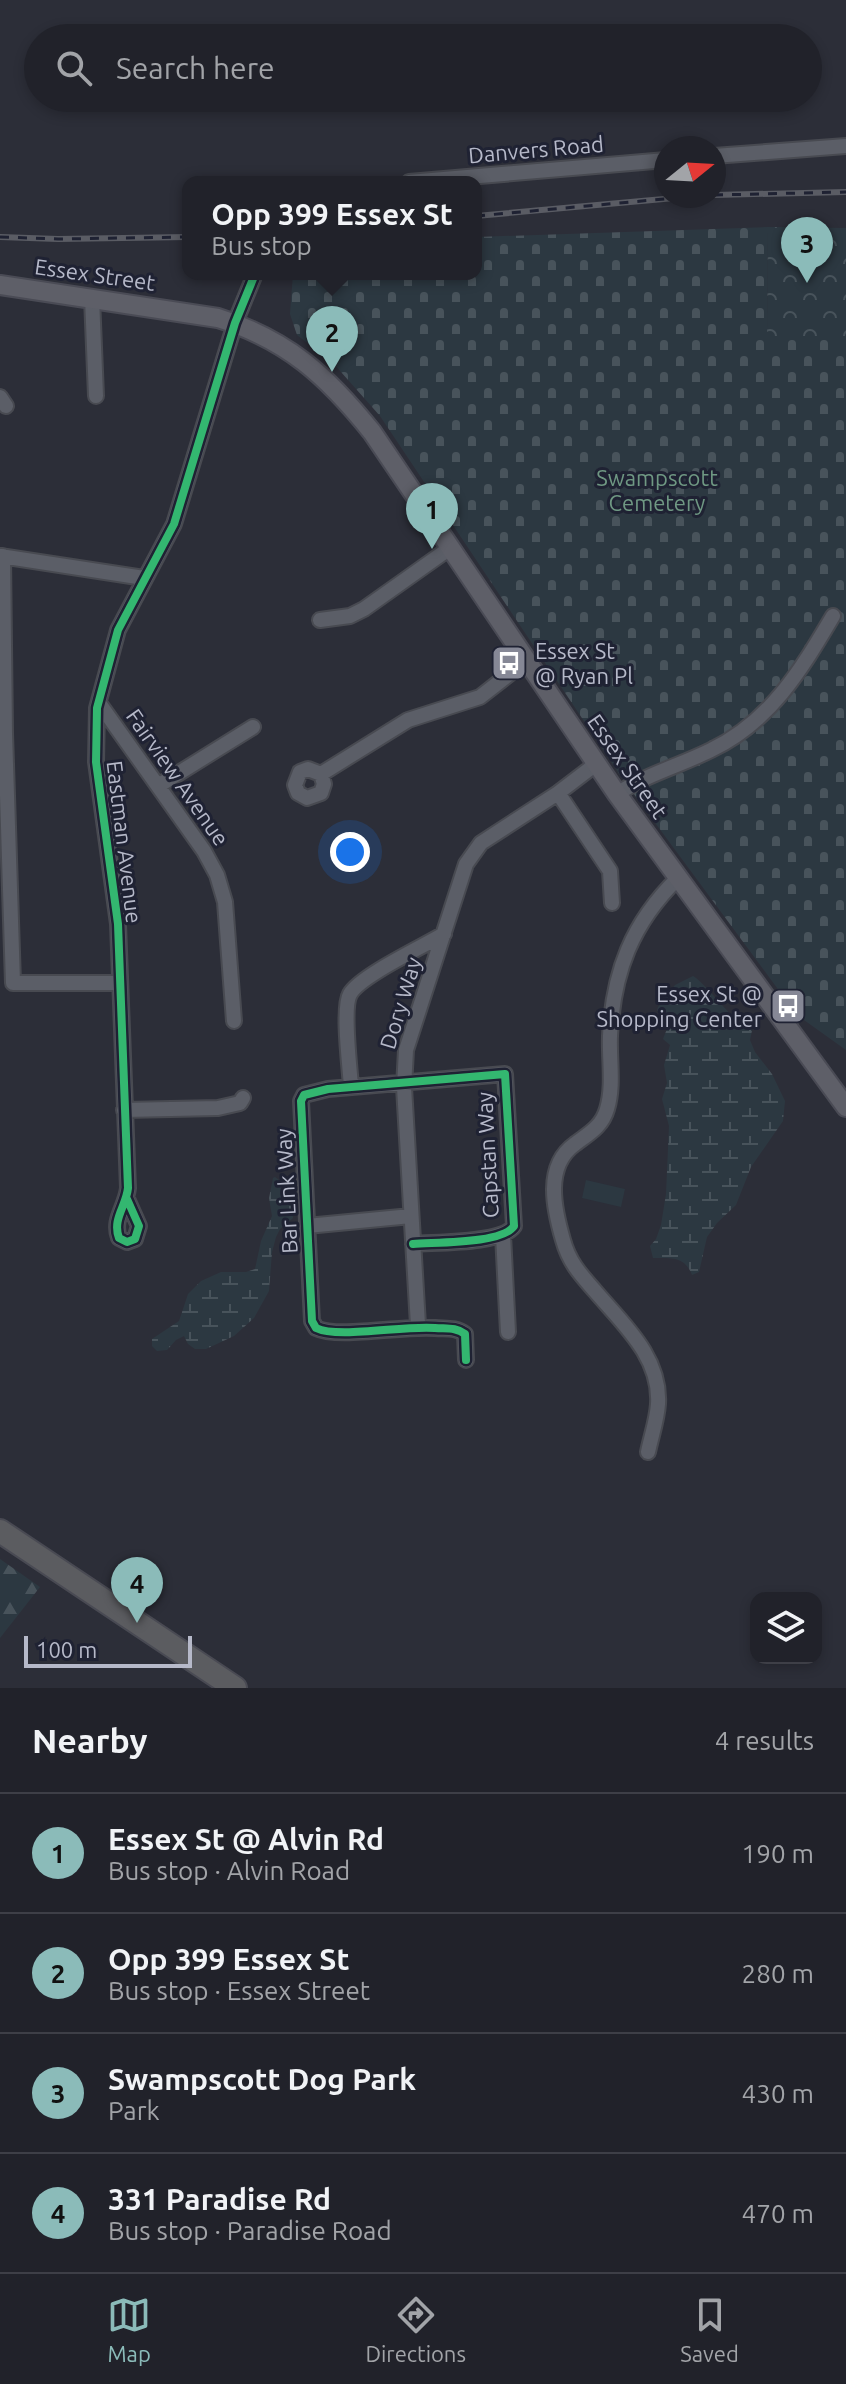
<!DOCTYPE html>
<html lang="en">
<head>
<meta charset="utf-8">
<style>
  :root { --surface:#21222a; --page:#2d2f36; --text:#f1f3f6; --muted:#a2a4a8; --line:#3e3f47; --accent:#8bbbb9 }
  body { margin:0; font-family:Ubuntu,sans-serif; background:var(--page); color:var(--text) }
  .controls { position:absolute; right:24px; bottom:24px; display:grid; overflow:hidden; border-radius:16px; box-shadow:0 4px 12px #0003 }
  .controls button { width:72px; height:72px; display:grid; place-items:center; padding:0; border:0; border-bottom:2px solid var(--line); background:var(--surface); color:var(--text); font:40px sans-serif }
  .compass { position:absolute; left:654px; top:136px; width:72px; height:72px; border-radius:50%; background:var(--surface); box-shadow:0 4px 12px #0003; rotate:72deg }
  .scale { position:absolute; left:24px; bottom:20px; width:168px; box-sizing:border-box; padding-left:8px; border:4px solid #b6b9c9; border-top:0; font-size:22px; line-height:28px; white-space:nowrap; color:#b6b9c9; -webkit-text-stroke:6px #1f2233; paint-order:stroke }
  .you { position:absolute; left:350px; top:852px; width:28px; height:28px; margin:-20px; border:6px solid #fff; border-radius:50%; background:#1a73e8; box-shadow:0 0 0 12px #1a73e833 }
  .badge { display:grid; place-items:center; width:52px; height:52px; border-radius:50%; background:var(--accent); color:#111; font-size:26px; font-weight:700 }
  .pin { position:absolute; translate:-50% -66px; filter:drop-shadow(0 2px 4px #0008) }
  .pin::after { content:''; position:absolute; top:42px; width:28px; height:24px; background:inherit; clip-path:polygon(0 0,100% 0,50% 100%) }
  .popup { position:absolute; left:182px; top:176px; width:300px; height:104px; box-sizing:border-box; display:grid; place-content:center; border-radius:16px; background:var(--surface); filter:drop-shadow(0 2px 6px #0005); font-size:26px; white-space:nowrap; color:var(--muted) }
  .popup b { font-size:30px; color:var(--text) }
  .popup::after { content:''; position:absolute; left:50%; top:100%; margin-left:-16px; border:16px solid transparent; border-top-color:var(--surface) }
  .list { margin:0; padding:0; list-style:none }
  h2 { display:flex; justify-content:space-between; align-items:center; height:104px; margin:0; padding:0 32px; font-size:34px }
  h2 small { font-size:26px; font-weight:400; color:var(--muted) }
  .list li { display:grid; grid-template-columns:52px 1fr auto; gap:24px; align-items:center; box-sizing:border-box; height:120px; padding:0 32px; border-top:2px solid var(--line) }
  .list b { display:block; font-size:30px; white-space:nowrap }
  .list p { margin:0; font-size:26px; white-space:nowrap; color:var(--muted) }
  .list em { font-size:26px; font-style:normal; color:var(--muted) }
  .icon { flex:none; width:44px; height:44px; fill:none; stroke:currentColor; stroke-width:2; stroke-linecap:round; stroke-linejoin:round }
  .map { position:relative; flex:none; width:846px; height:1688px; overflow:hidden }
  .search { position:absolute; background:var(--surface); box-shadow:0 4px 12px #0003; left:24px; right:24px; top:24px; height:88px; display:flex; align-items:center; gap:20px; box-sizing:border-box; padding:0 28px; border-radius:44px; color:var(--muted); font-size:30px }
  .sheet { height:584px; background:var(--surface) }
  nav { display:flex; justify-content:space-around; align-items:center; box-sizing:border-box; height:112px; border-top:2px solid var(--line); background:var(--surface); font-size:22px; color:var(--muted) }
  nav a { display:grid; justify-items:center; gap:4px }
  nav .on { color:var(--accent) }
  .map>svg:first-child { display:block }
  .forest { fill:url(#forest-firs) }
  .wetland { fill:url(#wetland-marsh) }
  .cemetery { fill:url(#cemetery-stones) }
  .park { fill:url(#park-crowns) }
  .pitch { fill:#2c3841 }
  .lines { fill:none; stroke-linecap:round; stroke-linejoin:round }
  .minor-casing { stroke:#484a51; stroke-width:18 }
  .major-casing { stroke:#4a4b55; stroke-width:22 }
  .highway-casing { stroke:#494a53; stroke-width:26 }
  .minor { stroke:#5b5e67; stroke-width:14 }
  .major { stroke:#5e5f68; stroke-width:18 }
  .highway { stroke:#5b5c60; stroke-width:22 }
  .rail-casing { stroke:#5a5c64; stroke-width:6 }
  .rail { stroke:#1f2233; stroke-width:3; stroke-dasharray:9; stroke-linecap:butt }
  .cycleway-casing { stroke:#1f2233; stroke-width:13 }
  .cycleway { stroke:#33b770; stroke-width:8 }
  .labels { text-anchor:middle; dominant-baseline:central; stroke-width:6; stroke-linejoin:round; paint-order:stroke }
  .street-label { font-size:22px; fill:#b6b9c9; stroke:#1f2233 }
  .park-label { font-size:22px; fill:#6f9883; stroke:#1f2233 }
  .poi-label { font-size:22px; fill:#b6b9c9; stroke:#1f2233; text-anchor:start }
</style>
</head>
<body>
<div class="map">
<svg width="846" height="1688" viewBox="0 0 846 1688">
  <defs>
    <pattern id="forest-firs" width="22" height="20" patternUnits="userSpaceOnUse" patternTransform="scale(2)"><rect width="22" height="20" fill="#2c3841"/><path d="M5 1l3.5 6h-7zM16 11l3.5 6h-7z" fill="#48535b"/></pattern>
    <pattern id="wetland-marsh" width="20" height="14" patternUnits="userSpaceOnUse" patternTransform="scale(2)"><rect width="20" height="14" fill="#2c3841"/><path d="M1 5h8M5 5V1M11 12h8M15 12V8" fill="none" stroke="#48535b"/></pattern>
    <pattern id="cemetery-stones" width="16" height="16" patternUnits="userSpaceOnUse" patternTransform="scale(2)"><rect width="16" height="16" fill="#2c3841"/><path d="M2 7V4a2 2 0 0 1 4 0v3zM10 15v-3a2 2 0 0 1 4 0v3z" fill="#48535b"/></pattern>
    <pattern id="park-crowns" width="20" height="18" patternUnits="userSpaceOnUse" patternTransform="scale(2)"><rect width="20" height="18" fill="#2c3841"/><path d="M2 6a3 3 0 1 1 6 0M12 15a3 3 0 1 1 6 0" fill="none" stroke="#48535b"/></pattern>
  </defs>
  <rect width="100%" height="100%" fill="#2c2e38"/>
  <path class="forest" d="M 0,1559 L 40,1587 L 0,1638 Z"/>
  <path class="wetland" d="M 693,976 C 705,983 734,1021 739,1021 C 741,1022 749,1019 751,1018 L 754,1021 L 750,1040 L 755,1052 L 772,1074 L 785,1101 L 783,1121 L 751,1167 L 736,1205 L 717,1223 L 707,1237 L 699,1272 L 692,1275 C 685,1256 671,1258 653,1258 L 650,1246 L 656,1239 L 661,1225 L 666,1194 L 669,1126 L 662,1099 L 667,1083 L 664,1065 L 670,1045 L 663,1039 L 670,1021 L 665,1013 L 657,1011 L 658,1007 L 675,985 Z
    M 275,1177 L 279,1180 L 282,1194 L 290,1197 L 293,1218 L 280,1229 L 276,1237 L 272,1252 L 269,1291 L 254,1318 L 234,1336 L 206,1349 L 195,1349 L 188,1344 L 184,1336 L 176,1340 L 167,1350 L 157,1351 L 152,1346 L 152,1339 L 179,1321 L 188,1294 L 201,1281 L 221,1272 L 246,1272 L 255,1269 L 261,1241 L 272,1216 L 269,1198 L 273,1178 Z"/>
  <path class="cemetery" d="M 768,227 L 767,337 L 846,338 L 846,1050 L 797,1015 L 622,778 L 380,416 L 333,363 L 297,335 L 290,314 L 293,274 L 476,274 L 476,237 Z"/>
  <path class="park" d="M 768,227 L 846,228 L 846,338 L 767,338 Z"/>
  <path class="pitch" d="M 586,1180 L 625,1189 L 621,1207 L 582,1198 Z"/>
  <g class="lines">
    <defs>
      <path id="minor" d="M 714,156 L 846,146
        M 409,182 L 666,160
        M 92,298 L 96,396
        M 0,397 L 6,406
        M 0,556 L 144,578
        M 3,556 L 5,733 L 13,983 L 120,983
        M 320,620 L 350,616 L 364,609 L 450,548
        M 99,703 L 204,851 L 217,875 L 225,902 L 234,1021
        M 321,774 L 324,784 L 321,793 L 307,798 L 298,793 L 295,785 L 300,772 L 308,769 L 321,774 L 408,720 L 480,697 L 526,661
        M 158,786 L 253,727
        M 558,793 L 610,871 L 612,903
        M 617,794 C 647,774 679,766 711,750 C 770,722 801,670 833,616
        M 351,1087 C 350,1069 342,1008 350,994 C 360,976 424,946 444,934
        M 124,1110 L 218,1108 L 240,1103 L 243,1098
        M 127,1199 L 139,1226 L 135,1239 L 127,1242 L 119,1238 C 112,1219 126,1207 128,1188 L 118,924 L 96,762 L 97,708 L 118,630 L 174,524 L 235,323 L 255,274
        M 307,1226 L 411,1216
        M 503,1235 L 508,1332
        M 413,1244 C 436,1242 502,1244 514,1226 L 505,1074 L 328,1089 L 304,1095 L 301,1101 L 312,1321 L 316,1328 C 338,1339 405,1325 435,1328 C 446,1329 456,1327 465,1334 L 466,1360
        M 418,1325 L 404,1087 L 406,1050 L 466,864 L 481,843 L 558,793 L 596,764
        M 648,1452 C 651,1437 657,1420 658,1404 C 661,1357 623,1324 595,1291 C 580,1274 569,1262 563,1240 C 554,1209 544,1166 575,1144 C 588,1134 602,1127 607,1109 C 614,1086 609,1060 610,1036 C 613,972 632,923 678,878"/>
      <path id="major" d="M 0,285 L 218,318 C 288,340 327,376 372,432 L 617,794 L 846,1107"/>
      <path id="highway" d="M 0,1531 L 235,1688"/>
    </defs>
    <use href="#minor" class="minor-casing"/>
    <use href="#major" class="major-casing"/>
    <use href="#highway" class="highway-casing"/>
    <use href="#minor" class="minor"/>
    <use href="#major" class="major"/>
    <use href="#highway" class="highway"/>
    <defs>
      <path id="rail" d="M 714,195 L 846,192
        M 476,216 L 697,196
        M 0,237 L 58,239 L 188,237"/>
    </defs>
    <use href="#rail" class="rail-casing"/>
    <use href="#rail" class="rail"/>
    <defs>
      <path id="cycleway" d="M 127,1199 L 139,1226 L 135,1239 L 127,1242 L 119,1238 C 112,1219 126,1207 128,1188 L 118,924 L 96,762 L 97,708 L 118,630 L 174,524 L 235,323 L 255,274
        M 413,1244 C 436,1242 502,1244 514,1226 L 505,1074 L 328,1089 L 304,1095 L 301,1101 L 312,1321 L 316,1328 C 338,1339 405,1325 435,1328 C 446,1329 456,1327 465,1334 L 466,1360"/>
    </defs>
    <use href="#cycleway" class="cycleway-casing"/>
    <use href="#cycleway" class="cycleway"/>
  </g>
  <defs>
    <symbol id="bus-square" viewBox="-11 -11 22 22"><rect x="-9" y="-9" width="18" height="18" rx="4" fill="#868896" stroke="#1f2233"/><path d="M-5-6H5V4H4V6H2V4H-2V6H-4V4H-5ZM-3.5-4V0h7V-4ZM-3.5 1.2v1.5H-2V1.2ZM2 1.2v1.5H3.5V1.2Z" fill="#fff"/></symbol>
  </defs>
  <g fill-rule="evenodd">
    <use href="#bus-square" x="489" y="643" width="40" height="40"/>
    <use href="#bus-square" x="768" y="986" width="40" height="40"/>
  </g>
  <g class="labels">
    <g class="street-label">
      <text transform="translate(536 149) rotate(-5)">Danvers Road</text>
      <text transform="translate(95 274) rotate(8)">Essex Street</text>
      <text transform="translate(628 766) rotate(55)">Essex Street</text>
      <text transform="translate(178 777) rotate(55)">Fairview Avenue</text>
      <text transform="translate(125 842) rotate(83)">Eastman Avenue</text>
      <text transform="translate(400 1003) rotate(-73)">Dory Way</text>
      <text transform="translate(487 1155) rotate(-93)">Capstan Way</text>
      <text transform="translate(286 1191) rotate(-93)">Bar Link Way</text>
    </g>
    <g class="park-label">
      <text x="657" y="477">Swampscott<tspan x="657" dy="25">Cemetery</tspan></text>
    </g>
    <g class="poi-label">
      <text x="535" y="650">Essex St<tspan x="535" dy="25">@ Ryan Pl</tspan></text>
      <text x="762" y="993" text-anchor="end">Essex St @<tspan x="762" dy="25">Shopping Center</tspan></text>
    </g>
  </g>
</svg>
<div class="controls">
<button><svg class="icon" aria-label="layers" viewBox="0 0 24 24"><path d="M12 4l9 5-9 5-9-5zM3 14l9 5 9-5"/></svg></button>
</div>
<svg class="compass" viewBox="-18 -18 36 36"><path d="M0-13l5 13h-10z" fill="#e53935"/><path d="M0 13l5-13h-10z" fill="#a2a4a8"/></svg>
<div class="scale">100 m</div>
<div class="you"></div>
<div class="pin badge" style="left:432px;top:549px">1</div>
<div class="pin badge" style="left:332px;top:372px">2</div>
<div class="popup"><b>Opp 399 Essex St</b>Bus stop</div>
<div class="pin badge" style="left:807px;top:283px">3</div>
<div class="pin badge" style="left:137px;top:1623px">4</div>
<div class="search"><svg class="icon" aria-label="search" viewBox="0 0 24 24"><circle cx="10" cy="10" r="6"/><path d="M15 15l6 6"/></svg>Search here</div>
</div>
<section class="sheet">
<h2>Nearby<small>4 results</small></h2>
<ul class="list">
<li><span class="badge">1</span><div><b>Essex St @ Alvin Rd</b><p>Bus stop · Alvin Road</p></div><em>190 m</em></li>
<li><span class="badge">2</span><div><b>Opp 399 Essex St</b><p>Bus stop · Essex Street</p></div><em>280 m</em></li>
<li><span class="badge">3</span><div><b>Swampscott Dog Park</b><p>Park</p></div><em>430 m</em></li>
<li><span class="badge">4</span><div><b>331 Paradise Rd</b><p>Bus stop · Paradise Road</p></div><em>470 m</em></li>
</ul>
</section>
<nav>
<a class="on"><svg class="icon" aria-label="map" viewBox="0 0 24 24"><path d="M3 6l6-2 6 2 6-2v14l-6 2-6-2-6 2zM9 4v14M15 6v14"/></svg>Map</a>
<a><svg class="icon" aria-label="directions" viewBox="0 0 24 24"><path d="M12 3l9 9-9 9-9-9zM9 14v-3h6M13 9l2 2-2 2"/></svg>Directions</a>
<a><svg class="icon" aria-label="saved" viewBox="0 0 24 24"><path d="M7 4h10v16l-5-4-5 4z"/></svg>Saved</a>
</nav>
</body>
</html>
